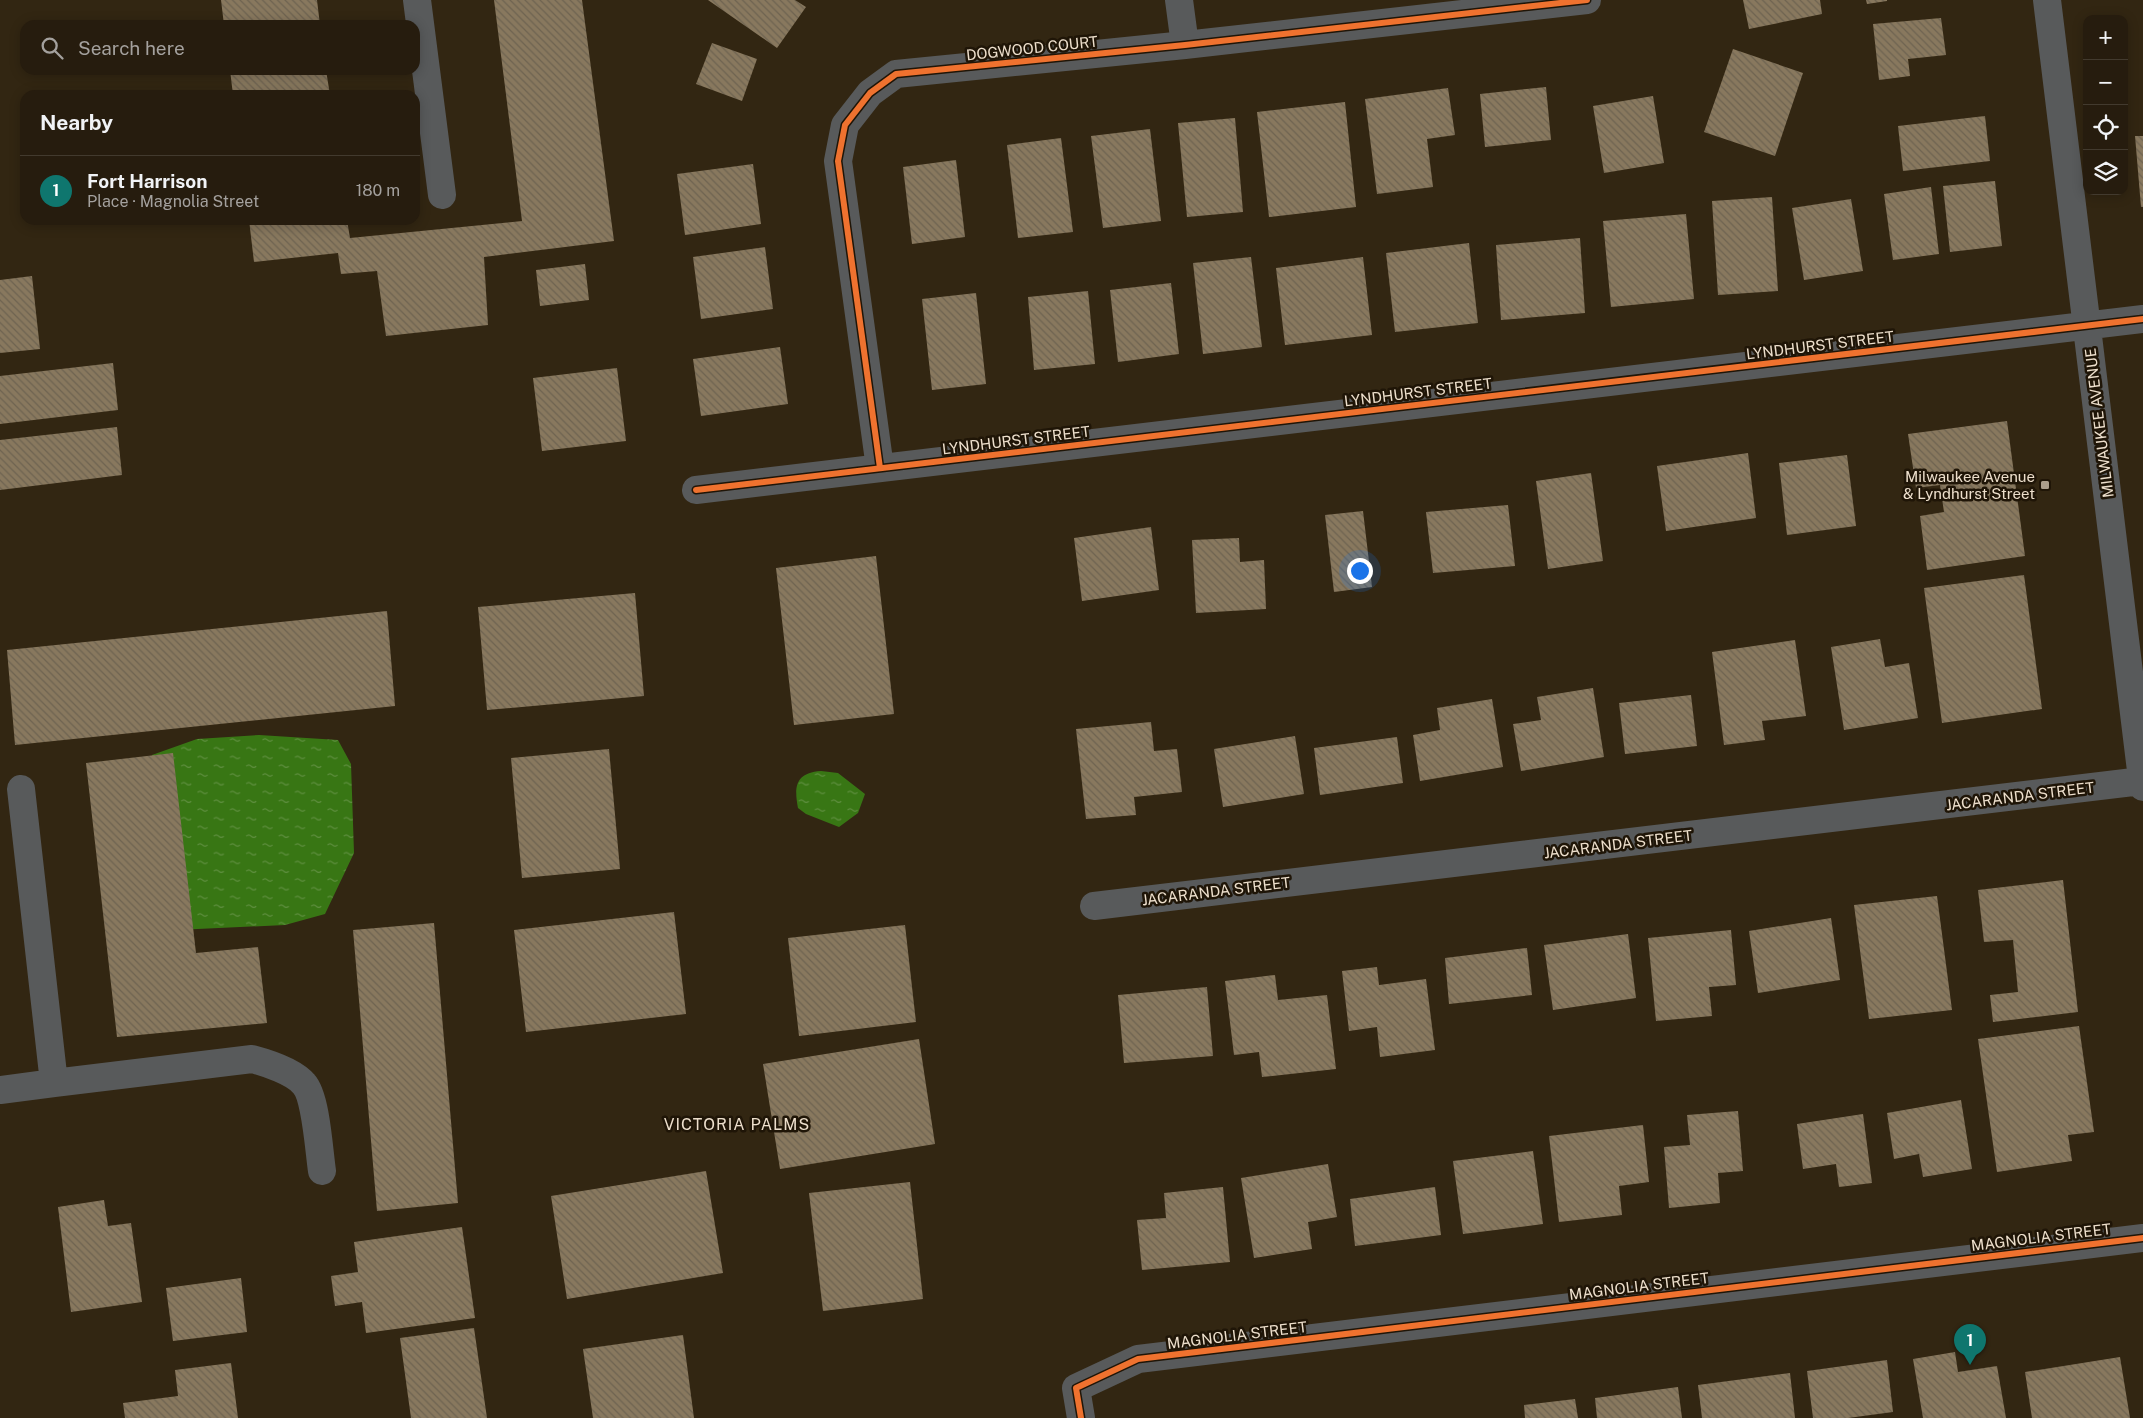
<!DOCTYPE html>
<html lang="en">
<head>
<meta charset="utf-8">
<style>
  :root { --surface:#261c0e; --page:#2e2517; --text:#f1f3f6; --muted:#a4a19e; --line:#423a2e; --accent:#0f766e }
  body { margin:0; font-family:"Public Sans",sans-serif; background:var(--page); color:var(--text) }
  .controls { position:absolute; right:15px; top:15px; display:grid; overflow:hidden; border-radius:10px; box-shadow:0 2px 12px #0003 }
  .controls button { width:45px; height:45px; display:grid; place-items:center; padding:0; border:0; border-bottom:1px solid var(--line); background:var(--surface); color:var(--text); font:25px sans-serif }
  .you { position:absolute; left:1359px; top:570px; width:18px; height:18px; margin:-12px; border:4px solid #fff; border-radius:50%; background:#1a73e8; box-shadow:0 0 0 8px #1a73e833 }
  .badge { display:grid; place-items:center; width:32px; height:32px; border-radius:50%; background:var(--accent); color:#fff; font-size:16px; font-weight:700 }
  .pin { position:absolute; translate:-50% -41px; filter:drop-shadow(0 1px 2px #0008) }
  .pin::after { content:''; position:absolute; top:26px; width:18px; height:15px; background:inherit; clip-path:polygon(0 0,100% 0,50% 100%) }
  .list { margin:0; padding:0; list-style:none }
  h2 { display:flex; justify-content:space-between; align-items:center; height:65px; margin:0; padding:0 20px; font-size:21px }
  h2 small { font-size:16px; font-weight:400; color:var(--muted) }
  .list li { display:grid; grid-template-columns:32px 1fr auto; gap:15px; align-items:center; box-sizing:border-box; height:70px; padding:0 20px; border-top:1px solid var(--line) }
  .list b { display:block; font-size:19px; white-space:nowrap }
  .list p { margin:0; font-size:16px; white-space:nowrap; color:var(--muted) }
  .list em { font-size:16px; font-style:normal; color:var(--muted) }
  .icon { flex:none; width:28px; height:28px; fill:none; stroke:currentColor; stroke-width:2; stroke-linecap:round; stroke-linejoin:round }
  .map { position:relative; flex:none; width:2143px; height:1418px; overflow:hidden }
  .search { position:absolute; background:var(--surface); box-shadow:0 2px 12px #0003; left:20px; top:20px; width:400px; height:55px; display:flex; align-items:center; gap:12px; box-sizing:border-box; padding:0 18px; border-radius:15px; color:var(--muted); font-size:19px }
  .panel { position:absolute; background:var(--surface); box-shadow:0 2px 12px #0003; left:20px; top:90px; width:400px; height:135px; border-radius:15px }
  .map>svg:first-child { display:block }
  .water { fill:url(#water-ripples) }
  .building { fill:url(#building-back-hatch) }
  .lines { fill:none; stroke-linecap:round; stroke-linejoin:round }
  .minor { stroke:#585a5b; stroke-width:28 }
  .cycleway-casing { stroke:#1f1507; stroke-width:9 }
  .cycleway { stroke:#ef722f; stroke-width:6 }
  .poi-dot { fill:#ac9e8b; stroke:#1f1507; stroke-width:2 }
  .labels { text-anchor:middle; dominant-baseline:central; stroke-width:5; stroke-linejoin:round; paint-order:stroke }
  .street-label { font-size:15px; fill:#eddfcc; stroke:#1f1507 }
  .poi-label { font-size:15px; fill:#eddfcc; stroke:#1f1507; text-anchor:end }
  .neighbourhood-label { font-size:16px; letter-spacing:1px; fill:#eddfcc; stroke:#1f1507 }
</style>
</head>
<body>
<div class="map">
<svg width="2143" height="1418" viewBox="0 0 2143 1418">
  <defs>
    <pattern id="water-ripples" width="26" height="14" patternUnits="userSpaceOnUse" patternTransform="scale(1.25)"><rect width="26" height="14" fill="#387614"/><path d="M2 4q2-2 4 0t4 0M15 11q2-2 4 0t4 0" fill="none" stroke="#5f8f40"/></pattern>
    <pattern id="building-back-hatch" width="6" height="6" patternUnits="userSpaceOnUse" patternTransform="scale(1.25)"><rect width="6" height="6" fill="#88785e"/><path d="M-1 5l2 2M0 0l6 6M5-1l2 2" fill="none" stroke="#6e6351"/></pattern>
  </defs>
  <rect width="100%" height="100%" fill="#322612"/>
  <path class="water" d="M 259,735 L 338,740 L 351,764 L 354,853 L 325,914 L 285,925 L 176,930 L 152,829 L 152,755 L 197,739 Z
    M 821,771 L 838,773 L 865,794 L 858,813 L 839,827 L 806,814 L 798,808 C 794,787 795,773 821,771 Z"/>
  <path class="building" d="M 221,0 L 317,0 L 320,25 L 224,25 Z
    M 494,0 L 582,0 L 614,241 L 484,257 L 488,325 L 386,336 L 377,271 L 341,274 L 338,253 L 254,262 L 249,220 L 347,220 L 350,238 L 522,221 Z
    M 708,0 L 795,0 L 806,7 L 777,48 Z
    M 1743,0 L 1820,0 L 1822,14 L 1749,29 Z
    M 1866,0 L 1887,0 L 1887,1 L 1867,4 Z
    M 1941,18 L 1946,55 L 1908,59 L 1910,76 L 1879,80 L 1873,24 Z
    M 712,43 L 757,59 L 742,101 L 696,84 Z
    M 1733,49 L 1803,73 L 1775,156 L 1704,132 Z
    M 230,70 L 326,70 L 330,95 L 233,95 Z
    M 1546,87 L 1551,140 L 1485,147 L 1480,94 Z
    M 1448,88 L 1455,135 L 1427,139 L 1433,187 L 1377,194 L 1365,99 Z
    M 1653,96 L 1664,163 L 1604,173 L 1593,106 Z
    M 1345,102 L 1356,207 L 1269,217 L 1257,112 Z
    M 1985,116 L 1990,161 L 1903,171 L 1898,126 Z
    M 1235,118 L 1243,212 L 1187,217 L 1178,123 Z
    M 1150,129 L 1161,221 L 1103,228 L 1091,136 Z
    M 2135,136 L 2143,136 L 2143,207 L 2141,207 Z
    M 1061,138 L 1073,232 L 1018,238 L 1007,145 Z
    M 956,160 L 965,237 L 912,244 L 903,167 Z
    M 753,164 L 761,224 L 685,235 L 677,174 Z
    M 1995,181 L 2002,246 L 1950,252 L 1943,186 Z
    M 1931,187 L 1939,254 L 1893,260 L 1884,194 Z
    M 1772,197 L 1778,291 L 1718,295 L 1712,201 Z
    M 1851,199 L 1863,271 L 1804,280 L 1792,208 Z
    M 1686,214 L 1694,299 L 1611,307 L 1603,221 Z
    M 1580,238 L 1585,313 L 1501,320 L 1496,245 Z
    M 1469,243 L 1478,323 L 1395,332 L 1386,253 Z
    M 765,247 L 773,309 L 701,319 L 693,257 Z
    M 1251,257 L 1262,347 L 1203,354 L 1193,263 Z
    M 1363,257 L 1372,335 L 1285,345 L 1276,268 Z
    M 585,264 L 589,300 L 540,306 L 536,270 Z
    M 32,276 L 40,349 L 0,353 L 0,280 Z
    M 1171,283 L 1179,354 L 1118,362 L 1110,290 Z
    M 1088,291 L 1095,364 L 1034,370 L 1028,297 Z
    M 976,293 L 986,384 L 932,390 L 922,299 Z
    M 780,347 L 788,404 L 701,416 L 693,359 Z
    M 113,363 L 118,410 L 0,424 L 0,376 Z
    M 617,368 L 626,441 L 542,451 L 533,378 Z
    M 2007,421 L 2025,556 L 1927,570 L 1920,516 L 1944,512 L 1940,485 L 1916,488 L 1908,434 Z
    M 117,427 L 122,475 L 0,490 L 0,440 Z
    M 1748,453 L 1756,518 L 1666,531 L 1657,466 Z
    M 1847,455 L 1856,526 L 1787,535 L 1779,463 Z
    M 1591,473 L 1603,561 L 1548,569 L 1536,481 Z
    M 1508,505 L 1515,566 L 1433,573 L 1426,512 Z
    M 1363,511 L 1372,587 L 1334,592 L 1325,515 Z
    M 1151,527 L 1159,590 L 1082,601 L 1074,538 Z
    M 1239,538 L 1240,562 L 1264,560 L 1266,609 L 1196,613 L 1192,540 Z
    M 876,556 L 894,714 L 794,725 L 776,568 Z
    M 2024,575 L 2042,709 L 1942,723 L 1924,588 Z
    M 635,593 L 644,696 L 487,710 L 478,607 Z
    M 387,611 L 395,706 L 15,745 L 7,650 Z
    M 1880,639 L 1885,667 L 1909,663 L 1918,718 L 1844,730 L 1831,647 Z
    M 1795,640 L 1806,716 L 1762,721 L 1765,740 L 1724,745 L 1712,652 Z
    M 1593,688 L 1604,757 L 1521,771 L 1513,724 L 1541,720 L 1537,697 Z
    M 1691,695 L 1697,746 L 1625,754 L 1619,703 Z
    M 1492,699 L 1503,767 L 1420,781 L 1413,735 L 1440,730 L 1437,708 Z
    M 1151,722 L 1154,751 L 1177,749 L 1182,792 L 1134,797 L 1136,815 L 1086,819 L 1076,729 Z
    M 1295,736 L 1304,794 L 1223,807 L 1214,749 Z
    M 1397,737 L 1403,783 L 1320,795 L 1314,748 Z
    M 609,749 L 620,869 L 522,878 L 511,758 Z
    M 173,753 L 196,953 L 258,947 L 267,1023 L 117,1037 L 86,763 Z
    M 2063,880 L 2078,1012 L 1993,1022 L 1990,995 L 2018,992 L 2013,940 L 1984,942 L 1978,890 Z
    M 1937,896 L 1952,1010 L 1869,1019 L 1854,905 Z
    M 674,912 L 686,1014 L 526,1032 L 514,930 Z
    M 1831,918 L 1840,980 L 1758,993 L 1749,931 Z
    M 434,923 L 458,1203 L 377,1211 L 353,930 Z
    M 905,925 L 916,1022 L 799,1036 L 788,938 Z
    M 1731,930 L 1736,985 L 1709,987 L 1712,1016 L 1656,1021 L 1648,938 Z
    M 1628,934 L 1636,998 L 1553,1010 L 1544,945 Z
    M 1527,948 L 1532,995 L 1449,1004 L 1445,958 Z
    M 1377,967 L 1379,985 L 1426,979 L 1435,1050 L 1380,1057 L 1377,1027 L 1349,1031 L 1342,971 Z
    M 1275,975 L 1278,1000 L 1327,995 L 1336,1069 L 1262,1077 L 1259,1052 L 1234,1055 L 1225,981 Z
    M 1207,987 L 1213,1056 L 1124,1063 L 1118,995 Z
    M 2079,1026 L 2094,1132 L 2068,1135 L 2072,1161 L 1997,1172 L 1978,1039 Z
    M 919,1039 L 935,1144 L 780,1169 L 763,1064 Z
    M 1961,1100 L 1972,1169 L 1923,1177 L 1919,1154 L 1894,1159 L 1887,1113 Z
    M 1738,1111 L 1743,1171 L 1718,1173 L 1720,1203 L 1669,1208 L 1664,1147 L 1690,1145 L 1687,1115 Z
    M 1863,1114 L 1872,1183 L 1839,1187 L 1836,1164 L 1803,1169 L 1797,1124 Z
    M 1643,1125 L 1649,1182 L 1619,1186 L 1622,1215 L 1559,1222 L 1549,1136 Z
    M 1533,1151 L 1543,1224 L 1463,1234 L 1453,1161 Z
    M 1328,1164 L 1337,1217 L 1308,1222 L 1312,1249 L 1254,1258 L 1241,1178 Z
    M 706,1171 L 723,1273 L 567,1299 L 551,1196 Z
    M 910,1182 L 923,1299 L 823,1311 L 809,1193 Z
    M 1223,1187 L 1230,1262 L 1142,1270 L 1137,1220 L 1166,1218 L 1164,1193 Z
    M 1435,1187 L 1441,1235 L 1355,1246 L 1350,1199 Z
    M 104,1200 L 108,1226 L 131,1223 L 142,1302 L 71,1312 L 58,1207 Z
    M 462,1227 L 475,1318 L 366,1333 L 362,1302 L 335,1306 L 331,1276 L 358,1272 L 354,1242 Z
    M 241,1278 L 247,1332 L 173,1341 L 166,1288 Z
    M 474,1328 L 487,1418 L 411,1418 L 400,1338 Z
    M 683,1335 L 694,1418 L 593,1418 L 583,1349 Z
    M 1955,1352 L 1958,1372 L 1997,1366 L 2006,1418 L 1923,1418 L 1913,1359 Z
    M 2120,1357 L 2130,1418 L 2032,1418 L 2025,1372 Z
    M 1887,1360 L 1893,1412 L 1848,1418 L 1813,1418 L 1807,1371 Z
    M 231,1363 L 238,1418 L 125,1418 L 123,1403 L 178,1396 L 175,1370 Z
    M 1790,1373 L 1795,1418 L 1702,1418 L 1698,1385 Z
    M 1678,1387 L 1682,1418 L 1597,1418 L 1595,1398 Z
    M 1575,1399 L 1578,1418 L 1525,1418 L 1524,1405 Z"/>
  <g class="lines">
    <path class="minor" d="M 417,0 L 442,195
      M 1179,0 L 1185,45
      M 2047,0 L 2143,787
      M 880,468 L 838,161 L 845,125 L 870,93 L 896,74 L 1185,45 L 1587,0
      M 696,490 L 2143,319
      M 1094,906 L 2142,781
      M 54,1083 L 252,1059 C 267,1063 294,1072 304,1084 C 316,1097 319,1151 322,1171
      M 0,1090 L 54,1083 L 21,789
      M 1081,1418 L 1076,1388 L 1138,1359 L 2143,1238"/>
    <defs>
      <path id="cycleway" d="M 880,468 L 838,161 L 845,125 L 870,93 L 896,74 L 1185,45 L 1587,0
        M 696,490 L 2143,319
        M 1081,1418 L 1076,1388 L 1138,1359 L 2143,1238"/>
    </defs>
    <use href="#cycleway" class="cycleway-casing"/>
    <use href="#cycleway" class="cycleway"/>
  </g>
  <rect class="poi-dot" x="2040" y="480" width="10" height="10" rx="2.5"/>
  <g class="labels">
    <g class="street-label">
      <text transform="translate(1032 48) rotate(-6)">DOGWOOD COURT</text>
      <text transform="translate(1820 345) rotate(-7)">LYNDHURST STREET</text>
      <text transform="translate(1418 392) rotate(-7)">LYNDHURST STREET</text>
      <text transform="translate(2099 423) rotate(-97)">MILWAUKEE AVENUE</text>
      <text transform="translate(1016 440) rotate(-7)">LYNDHURST STREET</text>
      <text transform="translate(2020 796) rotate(-7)">JACARANDA STREET</text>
      <text transform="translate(1618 844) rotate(-7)">JACARANDA STREET</text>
      <text transform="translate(1216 891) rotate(-7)">JACARANDA STREET</text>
      <text transform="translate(2041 1237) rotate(-7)">MAGNOLIA STREET</text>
      <text transform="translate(1639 1286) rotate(-7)">MAGNOLIA STREET</text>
      <text transform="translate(1237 1335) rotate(-7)">MAGNOLIA STREET</text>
    </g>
    <g class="poi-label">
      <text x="2035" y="476">Milwaukee Avenue<tspan x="2035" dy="17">&amp; Lyndhurst Street</tspan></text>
    </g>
    <g class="neighbourhood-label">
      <text x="737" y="1124">VICTORIA PALMS</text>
    </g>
  </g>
</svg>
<div class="controls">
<button>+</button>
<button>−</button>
<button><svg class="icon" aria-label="locate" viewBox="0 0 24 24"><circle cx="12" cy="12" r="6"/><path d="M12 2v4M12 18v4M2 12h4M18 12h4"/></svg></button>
<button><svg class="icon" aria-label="layers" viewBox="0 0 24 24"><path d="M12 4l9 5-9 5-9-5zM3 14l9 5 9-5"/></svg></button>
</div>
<div class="you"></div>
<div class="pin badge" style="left:1970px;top:1365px">1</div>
<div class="search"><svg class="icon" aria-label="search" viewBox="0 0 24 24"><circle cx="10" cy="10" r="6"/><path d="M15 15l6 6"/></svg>Search here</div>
<section class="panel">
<h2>Nearby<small></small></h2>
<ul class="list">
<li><span class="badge">1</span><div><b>Fort Harrison</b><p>Place · Magnolia Street</p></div><em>180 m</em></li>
</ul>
</section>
</div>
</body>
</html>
